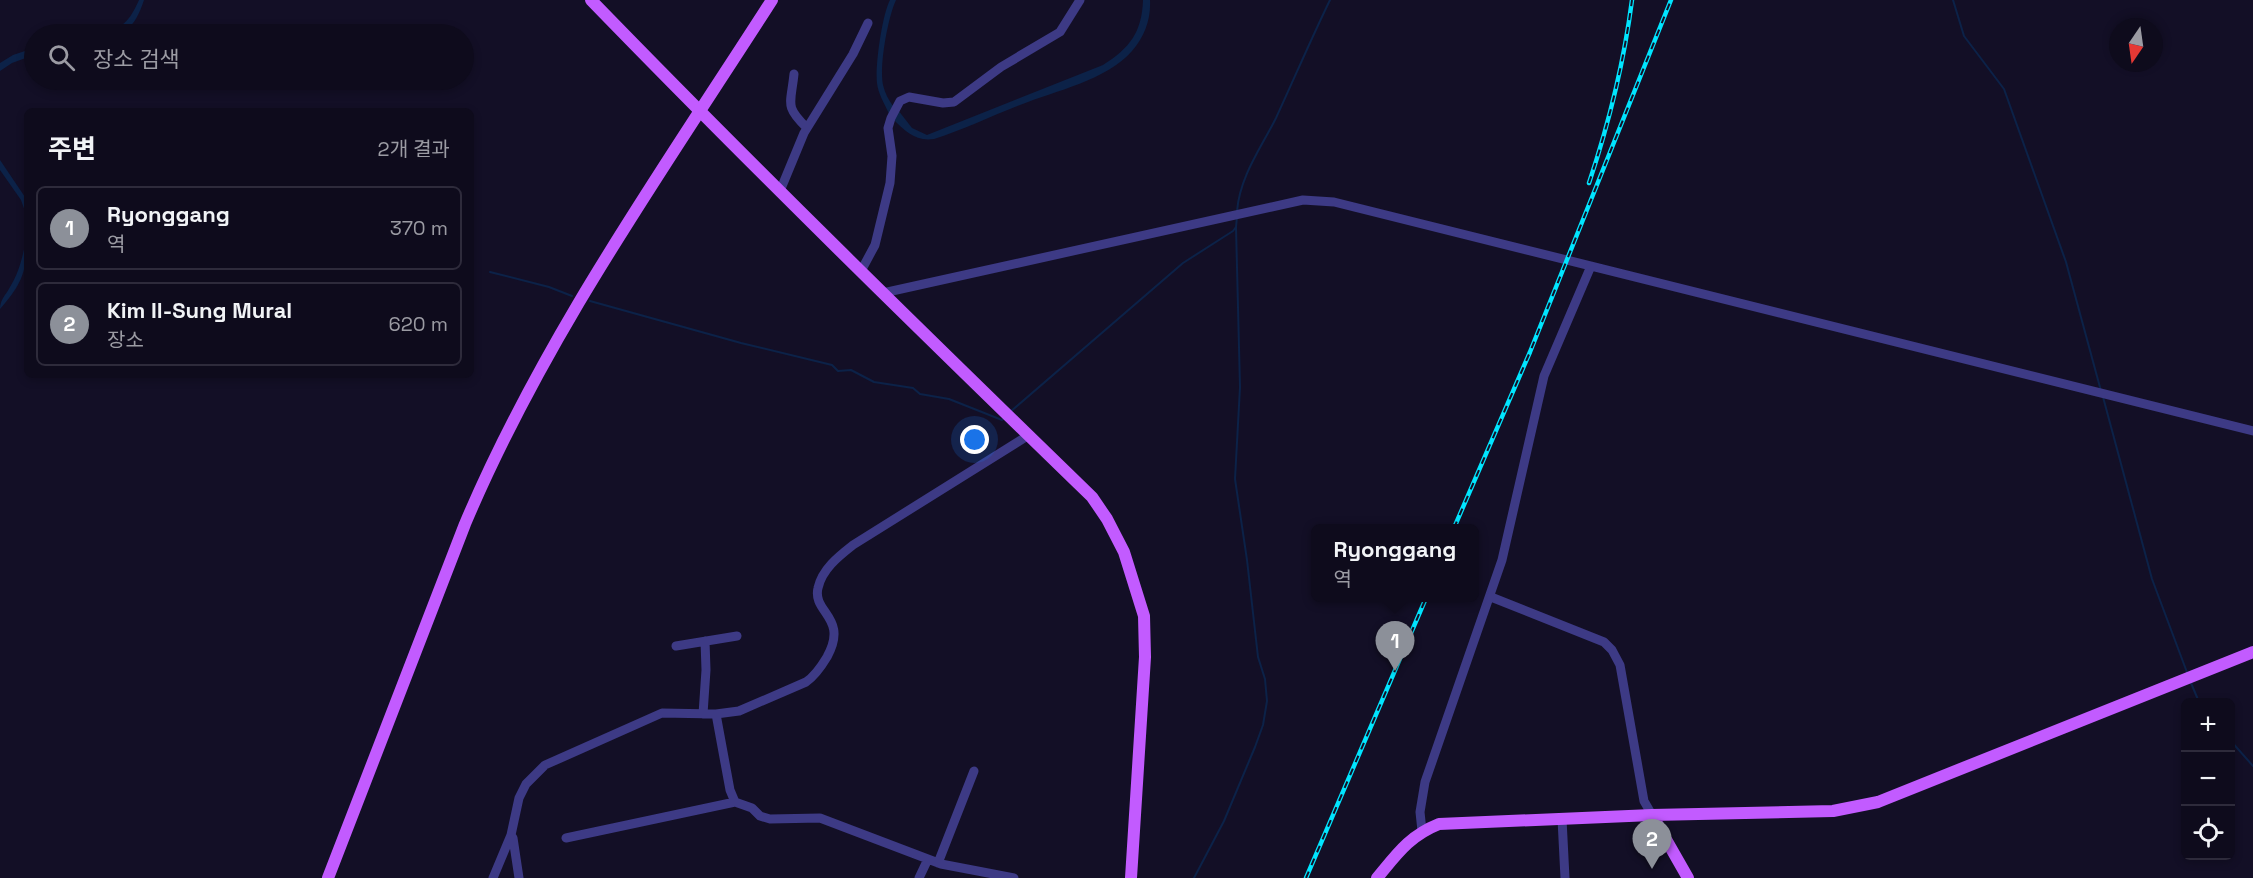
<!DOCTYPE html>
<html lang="ko">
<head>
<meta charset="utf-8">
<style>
  :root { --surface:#0e0b1c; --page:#1c1929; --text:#f1f3f6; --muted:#9b9ba3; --line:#2e2b3b; --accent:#8c9099 }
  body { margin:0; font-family:"Space Grotesk","Noto Sans KR",sans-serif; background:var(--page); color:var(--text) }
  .controls { position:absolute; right:18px; bottom:18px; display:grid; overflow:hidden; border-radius:9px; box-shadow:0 3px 9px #0003 }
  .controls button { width:54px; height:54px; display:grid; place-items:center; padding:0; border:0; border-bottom:2px solid var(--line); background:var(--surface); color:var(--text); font:30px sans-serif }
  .compass { position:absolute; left:2109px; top:18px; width:54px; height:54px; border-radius:50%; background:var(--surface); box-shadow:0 3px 9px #0003; rotate:193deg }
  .you { position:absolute; left:975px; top:440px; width:21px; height:21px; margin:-15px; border:4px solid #fff; border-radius:50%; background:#1a73e8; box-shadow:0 0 0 9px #1a73e833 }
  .badge { display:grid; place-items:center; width:39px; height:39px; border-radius:50%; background:var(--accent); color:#fff; font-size:20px; font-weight:700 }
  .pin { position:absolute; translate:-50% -50px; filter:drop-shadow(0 2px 3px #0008) }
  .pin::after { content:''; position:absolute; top:32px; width:21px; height:18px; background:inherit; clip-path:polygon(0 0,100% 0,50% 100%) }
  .popup { position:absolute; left:1311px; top:524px; width:168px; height:78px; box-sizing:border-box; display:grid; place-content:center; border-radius:9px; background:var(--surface); filter:drop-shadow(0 2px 4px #0005); font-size:20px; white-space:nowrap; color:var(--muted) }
  .popup b { font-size:22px; color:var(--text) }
  .popup::after { content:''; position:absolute; left:50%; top:100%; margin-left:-12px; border:12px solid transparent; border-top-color:var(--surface) }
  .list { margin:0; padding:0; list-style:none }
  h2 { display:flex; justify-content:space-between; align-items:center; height:78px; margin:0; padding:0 24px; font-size:26px }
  h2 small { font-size:20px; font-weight:400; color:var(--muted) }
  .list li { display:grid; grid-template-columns:39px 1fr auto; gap:18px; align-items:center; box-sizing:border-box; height:84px; margin:0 12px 12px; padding:0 12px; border:2px solid var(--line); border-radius:9px }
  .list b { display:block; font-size:22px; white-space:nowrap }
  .list p { margin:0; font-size:20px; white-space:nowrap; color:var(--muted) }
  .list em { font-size:20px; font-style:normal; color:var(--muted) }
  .icon { flex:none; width:33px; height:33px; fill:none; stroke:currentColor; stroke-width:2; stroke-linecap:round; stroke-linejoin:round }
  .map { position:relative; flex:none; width:2253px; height:878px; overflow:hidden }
  .search { position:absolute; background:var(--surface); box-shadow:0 3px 9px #0003; left:24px; top:24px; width:450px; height:66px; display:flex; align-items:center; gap:15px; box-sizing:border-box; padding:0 21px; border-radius:33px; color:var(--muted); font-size:22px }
  .panel { position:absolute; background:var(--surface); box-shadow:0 3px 9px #0003; left:24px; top:108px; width:450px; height:270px; border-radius:9px }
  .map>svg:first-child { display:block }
  .water { fill:#0c2248 }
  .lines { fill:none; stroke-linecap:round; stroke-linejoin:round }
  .stream { stroke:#0c2248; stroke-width:2 }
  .minor { stroke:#3d3a85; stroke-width:9 }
  .major { stroke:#c25bff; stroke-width:12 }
  .rail-casing { stroke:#00e5ff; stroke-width:4.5 }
  .rail { stroke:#130f26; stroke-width:2; stroke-dasharray:7; stroke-linecap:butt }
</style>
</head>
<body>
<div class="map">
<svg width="2253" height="878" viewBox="0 0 2253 878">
  <rect width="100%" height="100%" fill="#130f26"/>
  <path class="water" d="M 139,0 L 144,0 C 133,33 123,35 91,34 C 119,30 127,27 139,0 Z
    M 890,0 L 896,0 C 888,17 879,66 883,85 C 885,93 888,99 893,106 L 889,114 C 885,104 878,94 877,83 C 875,67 882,15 890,0 Z
    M 1143,0 L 1150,0 C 1151,19 1145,36 1132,51 C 1107,80 1055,91 1020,105 C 991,116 963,130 934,139 C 916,142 905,131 893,119 L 898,110 L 912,128 L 927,135 L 1103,65 C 1130,48 1142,32 1143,0 Z
    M 34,48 L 34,55 L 12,63 L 0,71 L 0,63 L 13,55 Z
    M 0,160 L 27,200 L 27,217 L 21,200 L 0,170 Z
    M 27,236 C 27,270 23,283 0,309 C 0,299 6,295 10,287 C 20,271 23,254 27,236 Z"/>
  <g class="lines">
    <path class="stream" d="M 1953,0 L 1964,36 L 2004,89 L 2066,262 L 2101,391
      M 1237,211 C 1240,176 1261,148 1276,118 C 1294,79 1311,39 1330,0
      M 490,272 L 549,287 L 572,296
      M 590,301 L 741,343 L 832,365 L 838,371 L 851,370 L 874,382 L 913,388 L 920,394 L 949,399 L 1002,420 L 1004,418
      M 2103,397 L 2152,579 L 2188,675
      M 1010,412 L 1183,263 L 1233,231 L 1236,227 L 1237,217
      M 2191,683 L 2199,702
      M 2230,740 L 2253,766
      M 1194,878 L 1224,821 L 1255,747 L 1263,725 L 1267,701 L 1265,679 L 1258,657 L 1247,560 L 1235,479 L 1240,387 L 1236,227"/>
    <path class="minor" d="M 794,74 C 791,104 784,106 807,128
      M 780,191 L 804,133 L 853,54 L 868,23
      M 861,271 L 875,245 L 890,183 L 892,156 L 888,128 L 891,118 L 900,101 L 909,97 L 943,103 L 954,102 L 1001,67 L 1060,32 L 1080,0
      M 883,293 L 1303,200 L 1334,202 L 2253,431
      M 1491,597 L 1604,642 L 1612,650 L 1620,665 L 1644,801 L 1652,815
      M 676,646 L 737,636
      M 703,714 L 706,670 L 705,641
      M 716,714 L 730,790 L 735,802 L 752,808 L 760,816 L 770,819 L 820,818 L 941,864 L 1014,878
      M 1562,819 L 1565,878
      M 1422,831 L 1420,812 L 1425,782 L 1502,560 L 1544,376 L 1591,266
      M 511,835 L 513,838 L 519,878
      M 566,838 L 735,802
      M 938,863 L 974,771
      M 493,878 L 511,835 L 519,798 L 526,784 L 545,765 L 662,713 L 716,714 L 739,711 L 806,682 C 815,676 821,667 827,657 C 849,617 812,613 818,588 C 822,569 839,556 853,545 L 1029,435
      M 919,878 L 928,859"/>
    <path class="major" d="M 591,0 C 755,169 923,333 1092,497 L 1107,519 L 1124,552 L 1144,616 L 1145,657 L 1131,878
      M 1652,815 L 1688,878
      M 328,878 L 465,524 C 544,337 663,170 772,0
      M 1377,878 C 1397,854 1409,836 1439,824 L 1652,815 L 1833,811 L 1878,802 L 2253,652"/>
    <defs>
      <path id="rail" d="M 1589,183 C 1609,123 1624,62 1632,0
        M 1454,528 L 1530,352 L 1671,0
        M 1306,878 L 1426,598"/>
    </defs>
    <use href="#rail" class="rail-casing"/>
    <use href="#rail" class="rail"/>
  </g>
</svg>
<div class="controls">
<button>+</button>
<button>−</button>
<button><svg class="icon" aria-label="locate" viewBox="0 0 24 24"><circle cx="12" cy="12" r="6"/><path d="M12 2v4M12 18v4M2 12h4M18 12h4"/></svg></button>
</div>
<svg class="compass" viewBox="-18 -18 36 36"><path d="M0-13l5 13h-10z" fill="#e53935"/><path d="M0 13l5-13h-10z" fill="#9b9ba3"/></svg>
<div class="you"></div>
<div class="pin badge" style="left:1395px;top:671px">1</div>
<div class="popup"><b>Ryonggang</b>역</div>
<div class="pin badge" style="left:1652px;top:869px">2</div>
<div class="search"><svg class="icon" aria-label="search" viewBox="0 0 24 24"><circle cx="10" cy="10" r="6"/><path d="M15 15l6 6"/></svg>장소 검색</div>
<section class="panel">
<h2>주변<small>2개 결과</small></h2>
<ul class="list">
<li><span class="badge">1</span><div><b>Ryonggang</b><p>역</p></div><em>370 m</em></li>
<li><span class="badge">2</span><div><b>Kim Il-Sung Mural</b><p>장소</p></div><em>620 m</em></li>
</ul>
</section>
</div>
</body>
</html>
